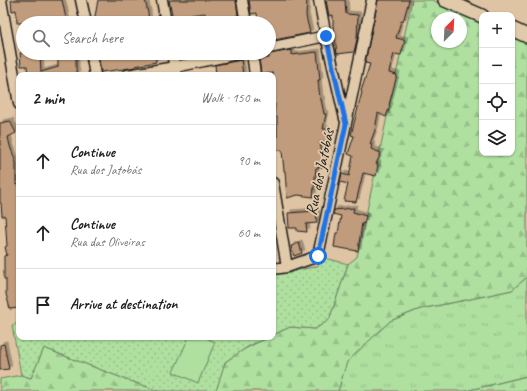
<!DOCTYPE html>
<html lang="en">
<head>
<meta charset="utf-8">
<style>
  :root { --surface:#fff; --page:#f6f6f6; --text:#202124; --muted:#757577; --line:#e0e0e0 }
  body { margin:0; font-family:Caveat,sans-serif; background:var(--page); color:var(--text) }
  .controls { position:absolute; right:12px; top:12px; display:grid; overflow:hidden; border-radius:8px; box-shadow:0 1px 3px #0004 }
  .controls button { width:36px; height:36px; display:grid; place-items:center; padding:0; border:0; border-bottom:1px solid var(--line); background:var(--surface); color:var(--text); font:20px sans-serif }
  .compass { position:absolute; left:431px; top:12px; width:36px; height:36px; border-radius:50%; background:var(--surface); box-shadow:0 1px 3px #0004; rotate:24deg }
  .stop { position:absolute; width:12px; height:12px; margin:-9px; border:3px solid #1a73e8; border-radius:50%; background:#fff }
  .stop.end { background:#1a73e8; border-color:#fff; box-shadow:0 1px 4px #0008 }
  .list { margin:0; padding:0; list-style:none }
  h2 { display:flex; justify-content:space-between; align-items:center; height:52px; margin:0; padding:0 16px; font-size:17px }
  h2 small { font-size:13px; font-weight:400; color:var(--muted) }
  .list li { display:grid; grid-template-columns:26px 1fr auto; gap:12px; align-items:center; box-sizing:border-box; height:72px; padding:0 16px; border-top:1px solid var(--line) }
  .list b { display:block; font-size:15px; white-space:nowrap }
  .list p { margin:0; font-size:13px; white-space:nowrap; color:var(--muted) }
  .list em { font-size:13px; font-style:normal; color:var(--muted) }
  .icon { flex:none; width:22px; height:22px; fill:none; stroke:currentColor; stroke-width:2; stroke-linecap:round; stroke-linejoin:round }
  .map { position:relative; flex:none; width:527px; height:391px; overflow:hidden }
  .search { position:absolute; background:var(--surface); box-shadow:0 1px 3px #0004; left:16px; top:16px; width:260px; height:44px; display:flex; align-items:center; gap:10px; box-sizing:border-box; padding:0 14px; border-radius:22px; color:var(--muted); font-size:15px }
  .panel { position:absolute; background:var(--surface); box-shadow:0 1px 3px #0004; left:16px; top:72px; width:260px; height:268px; border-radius:8px }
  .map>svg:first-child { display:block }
  .grass { fill:url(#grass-tufts); stroke:#667e5e }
  .forest { fill:url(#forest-firs); stroke:#667e5e; fill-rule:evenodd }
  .park { fill:url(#park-dots); stroke:#667e5e }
  .garden { fill:#afe0a0; stroke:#667e5e }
  .building { fill:#c19c7c; stroke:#1c1c1c; filter:url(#shadow) }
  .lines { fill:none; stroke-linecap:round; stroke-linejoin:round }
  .minor-casing { stroke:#1c1c1c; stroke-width:13 }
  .tertiary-casing { stroke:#1c1c1c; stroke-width:16 }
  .minor { stroke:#e1caaa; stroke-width:10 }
  .tertiary { stroke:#e1caaa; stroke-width:13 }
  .route { stroke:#1a73e8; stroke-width:5 }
  .labels { text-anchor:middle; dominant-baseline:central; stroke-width:3.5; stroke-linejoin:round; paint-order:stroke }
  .street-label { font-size:16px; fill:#1c1c1c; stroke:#e1caaa }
</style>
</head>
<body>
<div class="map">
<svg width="527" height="391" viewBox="0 0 527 391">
  <defs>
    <pattern id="grass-tufts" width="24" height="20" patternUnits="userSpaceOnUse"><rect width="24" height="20" fill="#afe0a0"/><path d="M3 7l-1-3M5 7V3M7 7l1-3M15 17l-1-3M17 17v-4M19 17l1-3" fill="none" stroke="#96c089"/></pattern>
    <pattern id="forest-firs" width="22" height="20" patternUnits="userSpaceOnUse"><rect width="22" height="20" fill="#afe0a0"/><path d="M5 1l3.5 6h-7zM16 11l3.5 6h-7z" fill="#96c089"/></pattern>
    <pattern id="park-dots" width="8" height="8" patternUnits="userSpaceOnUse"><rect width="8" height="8" fill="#afe0a0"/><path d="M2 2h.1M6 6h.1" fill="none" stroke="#96c089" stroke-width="1.8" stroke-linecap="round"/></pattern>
    <filter id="shadow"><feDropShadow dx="3" dy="-3" stdDeviation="0" flood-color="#0004"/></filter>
  </defs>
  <rect width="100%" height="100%" fill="#dfc4a3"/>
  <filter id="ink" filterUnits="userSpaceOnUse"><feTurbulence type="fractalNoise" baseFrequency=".025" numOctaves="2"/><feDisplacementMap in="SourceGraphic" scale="8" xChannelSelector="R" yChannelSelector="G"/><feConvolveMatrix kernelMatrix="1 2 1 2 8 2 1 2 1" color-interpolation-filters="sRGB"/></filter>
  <g filter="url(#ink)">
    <path class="grass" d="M 527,277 L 527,376 L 466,391 L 338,391 L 346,362 L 390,321 L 420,309 L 461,301 L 512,290 Z"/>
    <path class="forest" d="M 412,0 L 432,0 L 482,22 L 482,153 L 512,153 L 512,36 L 527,42 L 527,277 L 512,290 L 461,301 L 420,309 L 390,321 L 347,362 L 338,391 L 214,391 L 217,388 C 219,380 221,371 224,364 C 228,357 265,337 273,337 L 273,335 L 290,327 L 315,329 L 329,320 L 348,264 L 357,257 ZM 437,18 L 461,18 L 461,42 L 437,42 Z
      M 44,348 L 125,379 L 159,391 L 0,391 L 0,379 L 21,375 L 31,378 Z
      M 527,376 L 527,391 L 466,391 Z"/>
    <path class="park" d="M 321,257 L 348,264 L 329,320 L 315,329 L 290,327 L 273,335 L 273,275 L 314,267 L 319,265 Z
      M 19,323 L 19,337 L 269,337 L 249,346 L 225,362 L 217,388 L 214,391 L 159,391 L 125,379 L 44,348 L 31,378 L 21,375 L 12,325 Z"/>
    <path class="garden" d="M 189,337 L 204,337 L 215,342 L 198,383 L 173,372 Z"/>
    <path class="building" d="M 11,0 L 62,0 L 67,23 L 43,23 L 43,22 L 33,23 L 17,23 L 16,10 L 12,11 Z
      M 98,0 L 145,0 L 148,13 L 149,23 L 100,23 L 94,22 Z
      M 169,0 L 236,0 L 238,15 L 234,17 L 234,23 L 207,23 L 205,13 L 190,15 L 191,23 L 179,23 L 178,18 L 173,19 Z
      M 249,0 L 307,0 L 306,16 L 310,33 L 269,41 L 269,23 L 258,23 L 257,13 L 251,14 Z
      M 326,0 L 345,0 L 346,14 L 358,15 L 357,39 L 354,52 L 337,54 L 334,28 L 333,28 L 333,15 L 329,16 Z
      M 378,0 L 409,0 L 403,22 L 401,21 L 396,38 L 405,40 L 401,55 L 394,54 L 389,72 L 389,73 L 397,75 L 389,105 L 390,106 L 386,117 L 378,113 L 375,130 L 370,144 L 372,144 L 371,149 L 381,153 L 376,164 L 378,164 L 376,176 L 363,173 L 356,202 L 344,201 L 348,184 L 340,182 L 342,174 L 349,176 L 353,156 L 348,154 L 354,136 L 351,135 L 362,92 L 361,91 L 370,64 L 365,63 Z
      M 292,50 L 292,55 L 317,52 L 320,80 L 318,80 L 320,99 L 321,99 L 324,114 L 326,114 L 323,129 L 327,129 L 329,141 L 320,142 L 324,167 L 316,168 L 313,197 L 298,195 L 287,198 L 285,171 L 284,171 L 282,150 L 273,150 L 273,137 L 277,137 L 277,117 L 274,117 L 275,104 L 273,104 L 273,73 L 261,74 L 259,59 L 269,58 L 269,54 Z
      M 20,53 L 40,53 L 41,72 L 58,67 L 58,53 L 76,53 L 76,69 L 77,75 L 28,75 L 27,66 L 21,66 Z
      M 98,53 L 133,53 L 134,55 L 144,53 L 155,53 L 156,62 L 135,66 L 135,67 L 124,69 L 101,72 Z
      M 241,60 L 243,75 L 216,75 L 215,65 Z
      M 10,121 L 16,133 L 8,137 L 10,146 L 16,163 L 16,185 L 19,184 L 19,308 L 10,309 L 6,294 L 6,279 L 4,279 L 4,256 L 7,255 L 5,247 L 7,246 L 5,216 L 2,216 L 1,203 L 0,203 L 0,123 Z
      M 354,208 L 353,212 L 366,216 L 364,224 L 362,223 L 358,251 L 334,247 L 336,233 L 338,233 L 341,216 L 333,214 L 334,210 Z
      M 316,211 L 317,223 L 306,224 L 307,232 L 297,231 L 297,228 L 289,228 L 288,213 Z
      M 299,243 L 302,253 L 294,256 L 291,246 Z
      M 4,344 L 9,369 L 0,370 L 0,345 Z"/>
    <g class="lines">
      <defs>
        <path id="minor" d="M 1,0 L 19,104
          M 81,0 L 86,23
          M 162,0 L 166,23
          M 242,0 L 246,23
          M 319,0 L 326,36 L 345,119
          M 269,48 L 326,36
          M 91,53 L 95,75
          M 172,53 L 176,75
          M 252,53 L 255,75
          M 127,75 L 175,67 L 242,53
          M 273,183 L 287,267
          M 273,269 L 287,267 L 318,256 L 372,0"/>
        <path id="tertiary" d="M 445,0 L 482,16
          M 512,29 L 527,36"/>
      </defs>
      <use href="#minor" class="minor-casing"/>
      <use href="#tertiary" class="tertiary-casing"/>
      <use href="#minor" class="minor"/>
      <use href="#tertiary" class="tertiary"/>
    </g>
  </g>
  <g class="lines" filter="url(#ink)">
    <path class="route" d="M 318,256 L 346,124 L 326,36"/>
  </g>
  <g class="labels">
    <g class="street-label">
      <text transform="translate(320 172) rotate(-78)">Rua dos Jatobás</text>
    </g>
  </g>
</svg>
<div class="controls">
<button>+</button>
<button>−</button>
<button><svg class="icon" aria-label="locate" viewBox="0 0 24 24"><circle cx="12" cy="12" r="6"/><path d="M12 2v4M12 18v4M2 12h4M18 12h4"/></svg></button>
<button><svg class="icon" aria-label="layers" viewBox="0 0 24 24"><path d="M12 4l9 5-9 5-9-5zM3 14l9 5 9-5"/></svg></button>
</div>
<svg class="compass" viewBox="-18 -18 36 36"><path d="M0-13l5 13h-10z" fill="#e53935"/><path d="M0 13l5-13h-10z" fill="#757577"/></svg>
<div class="stop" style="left:318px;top:256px"></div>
<div class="stop end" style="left:326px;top:36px"></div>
<div class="search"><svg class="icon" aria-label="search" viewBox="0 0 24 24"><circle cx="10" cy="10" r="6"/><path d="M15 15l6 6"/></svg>Search here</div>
<section class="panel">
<h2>2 min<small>Walk · 150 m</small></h2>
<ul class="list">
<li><svg class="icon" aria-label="ahead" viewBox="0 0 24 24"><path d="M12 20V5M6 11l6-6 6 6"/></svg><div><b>Continue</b><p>Rua dos Jatobás</p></div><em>90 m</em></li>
<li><svg class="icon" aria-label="ahead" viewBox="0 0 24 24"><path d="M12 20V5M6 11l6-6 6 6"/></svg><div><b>Continue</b><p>Rua das Oliveiras</p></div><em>60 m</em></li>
<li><svg class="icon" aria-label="arrive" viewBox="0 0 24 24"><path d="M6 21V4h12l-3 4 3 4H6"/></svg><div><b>Arrive at destination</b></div></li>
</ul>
</section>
</div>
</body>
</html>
